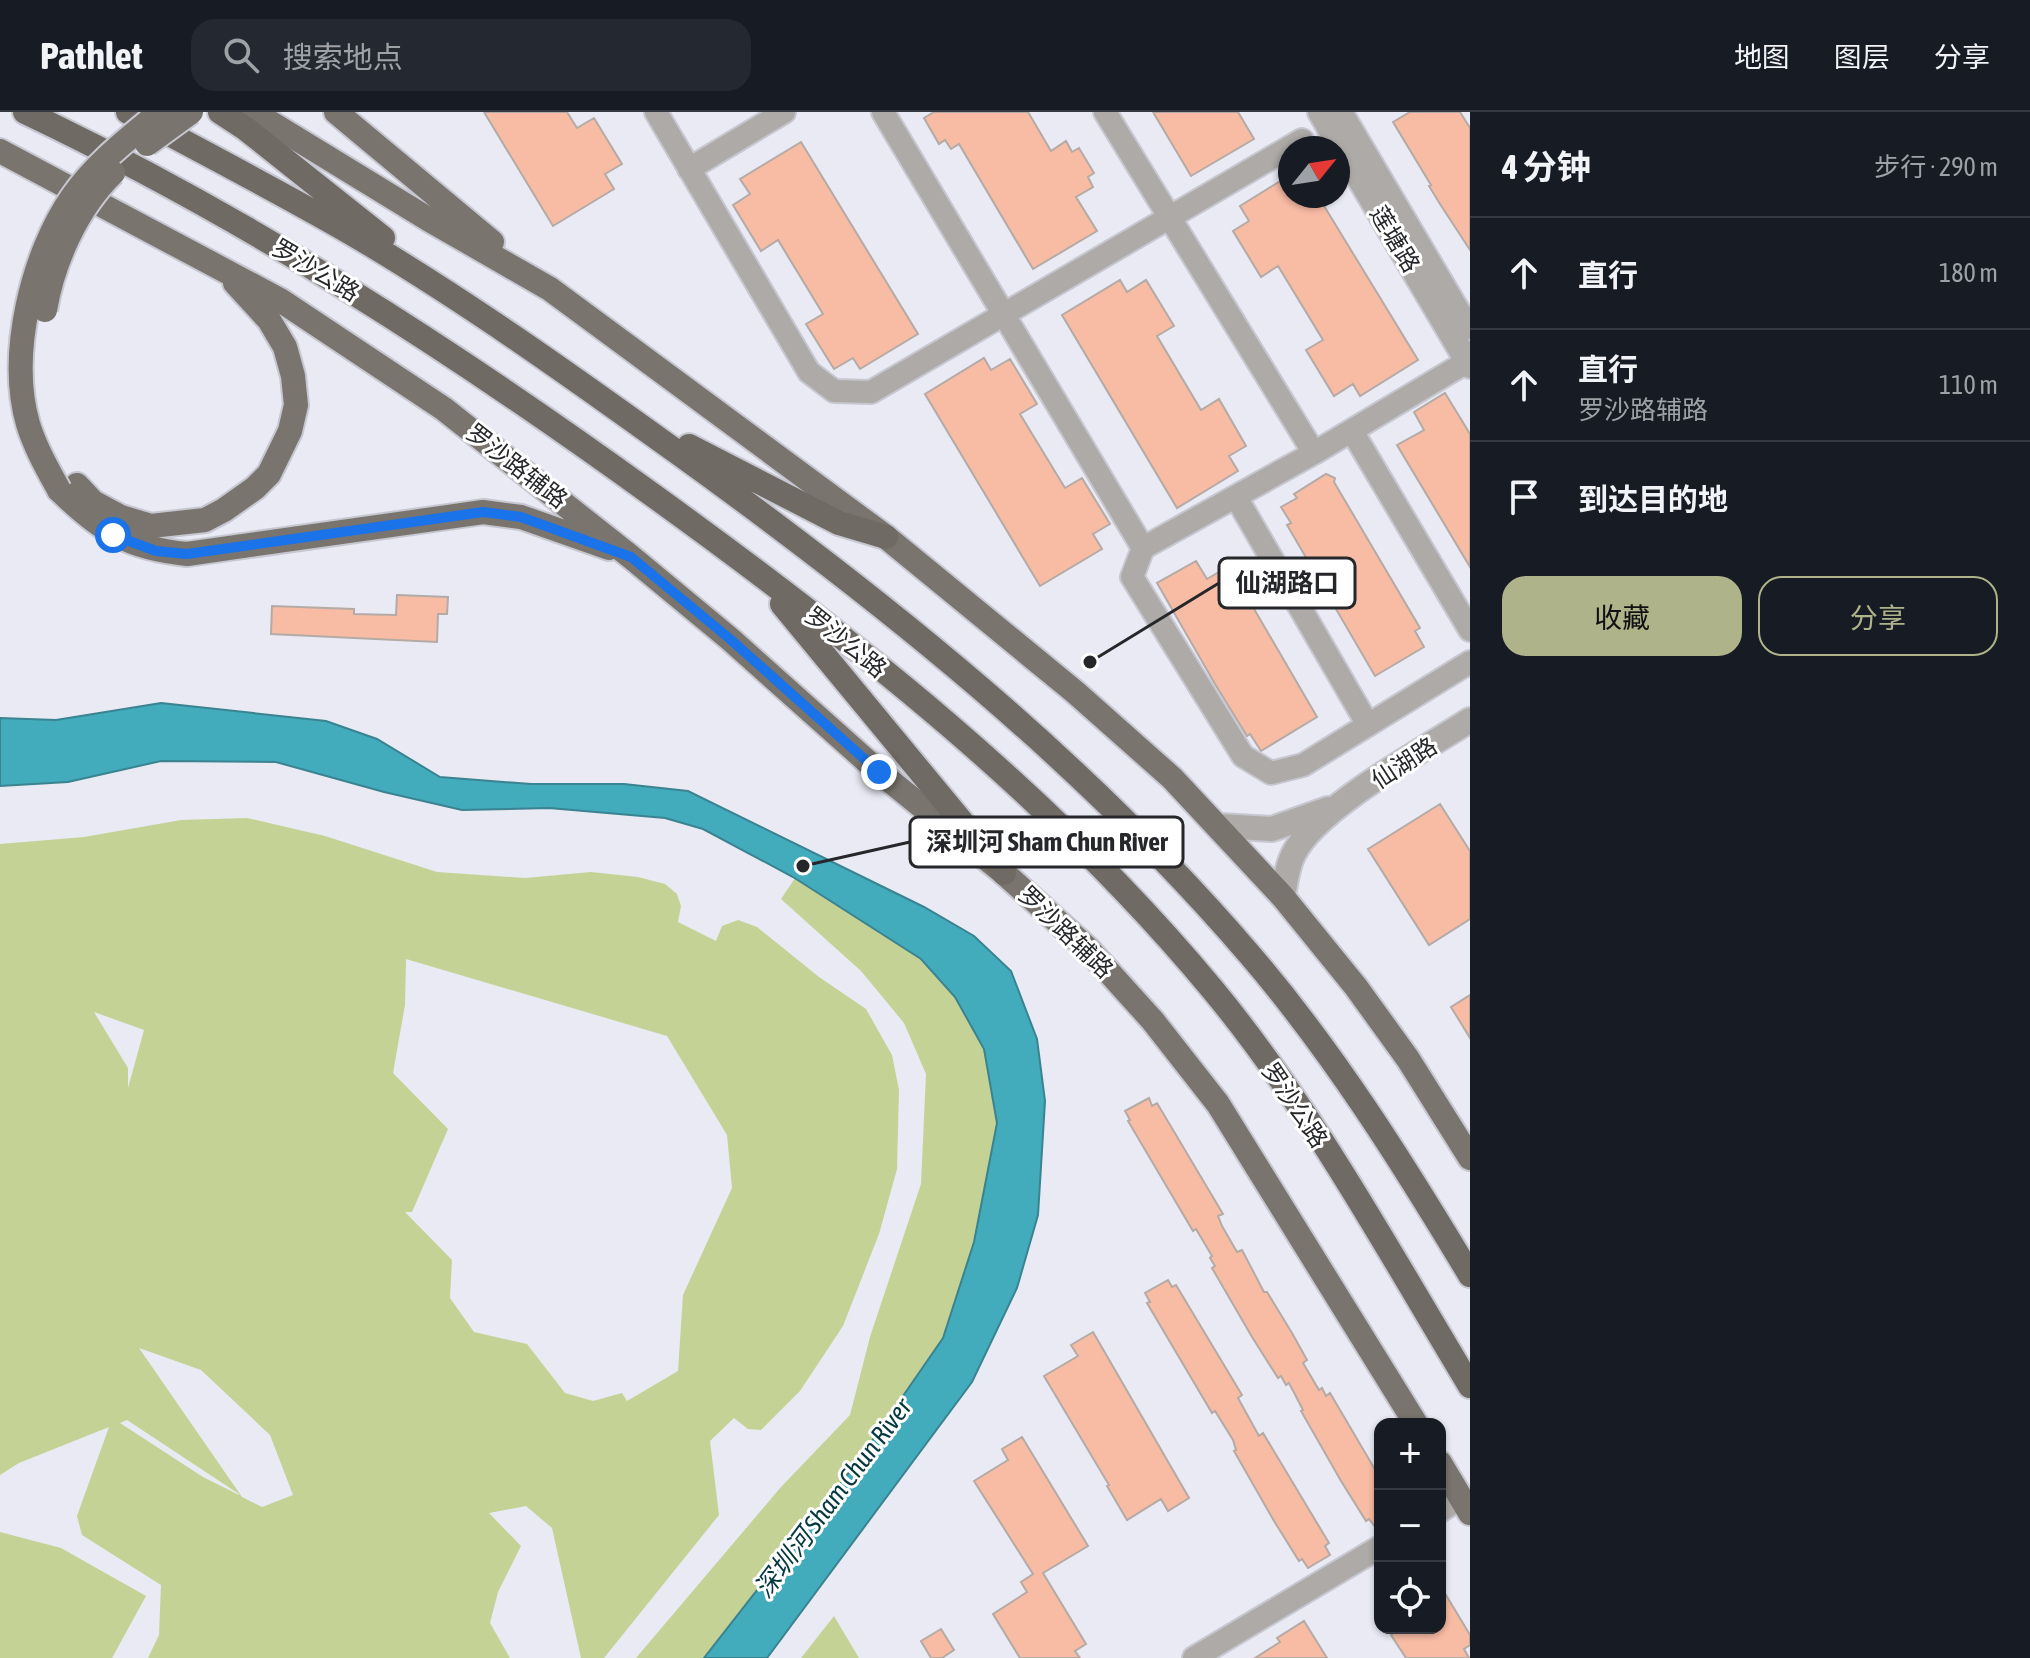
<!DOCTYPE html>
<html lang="zh">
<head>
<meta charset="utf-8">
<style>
  :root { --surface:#171b24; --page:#242831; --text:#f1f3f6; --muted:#9ea1a6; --line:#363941; --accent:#aeb38a }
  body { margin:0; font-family:"Asap Condensed","Noto Sans SC",sans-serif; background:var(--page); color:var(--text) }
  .controls { position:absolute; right:24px; bottom:24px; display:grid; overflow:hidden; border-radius:16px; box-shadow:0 2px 6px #0004 }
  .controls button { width:72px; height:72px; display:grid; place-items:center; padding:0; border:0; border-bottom:2px solid var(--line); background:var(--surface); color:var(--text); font:40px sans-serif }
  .compass { position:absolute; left:1278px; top:24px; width:72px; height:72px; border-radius:50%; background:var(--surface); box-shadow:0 2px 6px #0004; rotate:60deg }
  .stop { position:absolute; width:24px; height:24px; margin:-18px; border:6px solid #1a73e8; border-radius:50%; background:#fff }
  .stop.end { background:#1a73e8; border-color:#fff; box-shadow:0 2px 8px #0008 }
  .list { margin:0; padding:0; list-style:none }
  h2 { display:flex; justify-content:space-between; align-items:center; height:104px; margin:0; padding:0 32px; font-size:34px }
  h2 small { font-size:26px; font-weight:400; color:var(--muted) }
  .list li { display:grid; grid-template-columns:52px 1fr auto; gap:24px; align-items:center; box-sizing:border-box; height:112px; padding:0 32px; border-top:2px solid var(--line) }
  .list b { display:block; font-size:30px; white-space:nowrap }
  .list p { margin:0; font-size:26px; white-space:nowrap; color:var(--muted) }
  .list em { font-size:26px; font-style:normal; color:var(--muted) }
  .actions { display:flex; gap:16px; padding:24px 32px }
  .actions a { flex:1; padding:18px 0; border:2px solid var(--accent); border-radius:24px; text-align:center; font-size:28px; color:var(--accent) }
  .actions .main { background:var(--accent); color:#111 }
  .icon { flex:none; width:44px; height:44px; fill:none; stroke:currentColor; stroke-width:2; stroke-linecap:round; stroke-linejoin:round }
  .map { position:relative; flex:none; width:1470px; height:1546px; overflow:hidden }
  header { display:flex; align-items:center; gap:48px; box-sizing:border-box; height:112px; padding:0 40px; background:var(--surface); border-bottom:2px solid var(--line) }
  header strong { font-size:38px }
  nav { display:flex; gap:44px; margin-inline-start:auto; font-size:28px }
  .search { width:560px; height:72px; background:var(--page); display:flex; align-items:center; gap:20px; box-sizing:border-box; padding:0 28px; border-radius:24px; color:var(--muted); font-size:30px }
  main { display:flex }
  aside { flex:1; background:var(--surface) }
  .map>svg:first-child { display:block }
  .green { fill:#c5d296; fill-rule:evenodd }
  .water { fill:#42abbc; stroke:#3a8390; stroke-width:2 }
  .building { fill:#f8bba4; stroke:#b4aaa6; stroke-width:2 }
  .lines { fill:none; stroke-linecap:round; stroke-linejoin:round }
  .minor-casing { stroke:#c6c7d0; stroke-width:26 }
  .tertiary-casing { stroke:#c6c7d0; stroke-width:28 }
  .primary-casing { stroke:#c6c7d0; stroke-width:28 }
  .trunk-casing { stroke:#c6c7d0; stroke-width:28 }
  .minor { stroke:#adaaa7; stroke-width:22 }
  .tertiary { stroke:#adaaa7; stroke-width:24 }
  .primary { stroke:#79746e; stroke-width:24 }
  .trunk { stroke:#706a64; stroke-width:24 }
  .primary-bridge-casing { stroke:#c6c7d0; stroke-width:28; stroke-linecap:butt }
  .primary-bridge { stroke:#79746e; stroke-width:24 }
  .route { stroke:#1a73e8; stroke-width:10 }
  .labels { text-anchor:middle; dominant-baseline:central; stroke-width:6; stroke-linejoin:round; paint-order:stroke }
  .street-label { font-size:24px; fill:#26272a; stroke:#fff }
  .water-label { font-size:26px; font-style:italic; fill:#05373f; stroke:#fff }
  .leader { fill:none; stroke:#26272a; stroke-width:3 }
  .callout-dot { fill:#26272a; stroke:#fff; stroke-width:3 }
  .callout { fill:#fff; stroke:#26272a; stroke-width:3 }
  .callout-label { font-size:26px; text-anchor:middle; font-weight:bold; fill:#26272a }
</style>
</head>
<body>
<header>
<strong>Pathlet</strong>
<div class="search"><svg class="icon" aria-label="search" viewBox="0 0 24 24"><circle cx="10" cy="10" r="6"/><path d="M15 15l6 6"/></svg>搜索地点</div>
<nav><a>地图</a><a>图层</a><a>分享</a></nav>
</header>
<main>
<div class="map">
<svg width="1470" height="1546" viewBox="0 0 1470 1546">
  <rect width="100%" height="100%" fill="#e9eaf4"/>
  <path class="green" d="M 247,706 L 325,724 L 437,760 L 525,766 L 591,760 L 638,765 L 665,772 L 677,782 L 681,794 L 678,810 L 716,829 L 722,814 L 738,808 L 757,815 L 819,865 L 866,897 L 892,943 L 899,978 L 897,1057 L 879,1122 L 843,1214 L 800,1279 L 761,1318 L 748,1317 L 734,1306 L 710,1329 L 719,1403 L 604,1546 L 581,1546 L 552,1416 L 526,1394 L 489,1401 L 521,1434 L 498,1480 L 490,1511 L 510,1546 L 148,1546 L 159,1523 L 161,1473 L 82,1423 L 77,1404 L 109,1315 L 19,1351 L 0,1363 L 0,732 L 84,725 L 181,708 ZM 406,847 L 667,924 L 727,1023 L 732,1076 L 683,1183 L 678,1259 L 627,1289 L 622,1281 L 593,1289 L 565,1281 L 527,1232 L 474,1220 L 450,1186 L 452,1148 L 405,1100 L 412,1100 L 448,1017 L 393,961 L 405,893 ZM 94,900 L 144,918 L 128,976 L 128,956 ZM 139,1236 L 201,1258 L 270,1323 L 293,1383 L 262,1395 L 242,1385 ZM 127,1308 L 239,1382 L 239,1383 L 203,1365 L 120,1311 Z
    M 803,754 L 1005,895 L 1022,1015 L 966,1235 L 737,1546 L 636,1546 L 781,1375 L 850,1303 L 870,1225 L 921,1072 L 926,962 L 904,911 L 861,859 L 781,787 Z
    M 0,1420 L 61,1436 L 146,1484 L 112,1546 L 0,1546 Z
    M 834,1504 L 859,1546 L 801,1546 Z"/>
  <path class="water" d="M 161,591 L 326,609 L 377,627 L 440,665 L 531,672 L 624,672 L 688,679 L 924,795 L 974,824 L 1011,859 L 1037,927 L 1045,989 L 1038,1103 L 1017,1176 L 972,1270 L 767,1546 L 704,1546 L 858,1349 L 943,1226 L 974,1130 L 997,1011 L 984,937 L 955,885 L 921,847 L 793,765 L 703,717 L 665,706 L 549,696 L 462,698 L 384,680 L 276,650 L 161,649 L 68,670 L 0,674 L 0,606 L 56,608 Z"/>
  <path class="building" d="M 484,0 L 567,0 L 577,16 L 594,6 L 622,52 L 605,62 L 614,77 L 553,114 Z
    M 934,0 L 1028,0 L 1051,39 L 1066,29 L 1072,40 L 1079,36 L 1094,61 L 1088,65 L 1093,75 L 1076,85 L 1097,119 L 1033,157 L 959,32 L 951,37 L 945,28 L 939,32 L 924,6 Z
    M 1153,0 L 1238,0 L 1254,27 L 1191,64 Z
    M 1410,0 L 1460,0 L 1470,16 L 1470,138 L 1440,92 L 1429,74 L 1431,73 L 1393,10 Z
    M 801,30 L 918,222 L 860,257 L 853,246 L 834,257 L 806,212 L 823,202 L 778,128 L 761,139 L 733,93 L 750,82 L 740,67 Z
    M 1290,63 L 1290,84 L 1318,84 L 1418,248 L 1360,284 L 1353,272 L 1334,284 L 1306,238 L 1323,228 L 1278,154 L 1261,165 L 1233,119 L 1249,109 L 1240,94 Z
    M 1120,168 L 1127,180 L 1146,168 L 1174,214 L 1157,224 L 1201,298 L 1219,287 L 1246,334 L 1229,344 L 1238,359 L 1177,396 L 1062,203 Z
    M 984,246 L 991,258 L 1010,247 L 1037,292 L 1020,302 L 1065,376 L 1082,366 L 1110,412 L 1093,422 L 1102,437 L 1040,474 L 925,282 Z
    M 1445,281 L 1470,322 L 1470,455 L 1397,333 L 1424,318 L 1414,300 Z
    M 1326,362 L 1335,366 L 1334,370 L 1420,516 L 1415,519 L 1424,535 L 1375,564 L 1287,413 L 1291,411 L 1281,395 L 1297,386 L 1294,382 Z
    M 1196,449 L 1207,467 L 1229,454 L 1317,605 L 1261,639 L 1250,622 L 1247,624 L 1215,572 L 1157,471 Z
    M 397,483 L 448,485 L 447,502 L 438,502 L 437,530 L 271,522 L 272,494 L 354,497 L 354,502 L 396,503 Z
    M 1440,692 L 1470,739 L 1470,807 L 1429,833 L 1368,737 Z
    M 1470,883 L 1470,926 L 1451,895 Z
    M 1149,986 L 1152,994 L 1157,991 L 1223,1102 L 1218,1104 L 1222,1114 L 1237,1140 L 1242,1138 L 1264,1180 L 1267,1180 L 1292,1221 L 1307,1248 L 1303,1251 L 1319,1278 L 1322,1276 L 1326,1284 L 1330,1281 L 1380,1366 L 1380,1421 L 1369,1407 L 1366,1409 L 1341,1369 L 1301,1299 L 1303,1298 L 1289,1271 L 1286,1273 L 1281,1264 L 1278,1266 L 1252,1225 L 1212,1156 L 1215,1154 L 1210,1146 L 1212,1144 L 1196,1117 L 1193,1119 L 1128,1009 L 1130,1008 L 1125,999 Z
    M 1168,1168 L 1172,1175 L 1176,1173 L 1242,1283 L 1238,1286 L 1259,1324 L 1263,1321 L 1329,1431 L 1325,1434 L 1330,1443 L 1308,1456 L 1302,1447 L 1299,1449 L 1274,1409 L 1234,1339 L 1236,1338 L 1233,1328 L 1215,1299 L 1212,1301 L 1147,1191 L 1150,1190 L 1145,1181 Z
    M 1093,1220 L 1189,1386 L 1168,1399 L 1161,1387 L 1127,1408 L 1107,1374 L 1109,1373 L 1044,1264 L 1078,1244 L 1071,1233 Z
    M 1022,1325 L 1088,1434 L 1043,1461 L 1086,1532 L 1075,1539 L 1080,1546 L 1020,1546 L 993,1502 L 1027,1480 L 1021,1470 L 1033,1462 L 974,1369 L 1008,1348 L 1002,1337 Z
    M 1440,1473 L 1470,1523 L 1470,1533 L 1464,1537 L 1469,1546 L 1406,1546 L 1391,1523 L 1402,1516 L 1440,1516 Z
    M 1304,1509 L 1327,1546 L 1255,1546 L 1280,1530 L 1277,1526 Z
    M 941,1517 L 954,1538 L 942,1546 L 931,1546 L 921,1529 Z"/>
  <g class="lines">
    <defs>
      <path id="minor" d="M 656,0 L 809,260 L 834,279 L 871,280 L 1302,28
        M 883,0 L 1143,436
        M 1105,0 L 1314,341
        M 689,57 L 784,0
        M 1470,248 L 1314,341 L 1143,436 L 1132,465 L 1243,644 L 1271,661 L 1303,653 L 1470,550
        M 1352,319 L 1470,518
        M 1236,385 L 1368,613
        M 1440,1399 L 1461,1386
        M 1194,1546 L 1380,1435"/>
      <path id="tertiary" d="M 1320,0 L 1470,254
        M 1340,0 L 1467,215
        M 1220,714 L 1272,717 L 1328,697
        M 1283,785 C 1285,770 1287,756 1293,743 C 1316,695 1424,638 1470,608"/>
      <path id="primary" d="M 253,0 L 428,107 L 550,177 L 886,425 L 1075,580 L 1172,666 L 1283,785 L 1356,875 L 1408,947 L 1470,1046
        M 336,0 L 492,130
        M 0,39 L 280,188 L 444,297 L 631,445 L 730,527 L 879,660 L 1004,761 L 1088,837 L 1153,909 L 1218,992 L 1416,1312
        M 77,373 L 93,390 L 121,405 L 151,414 L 205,408 L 224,398 L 255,376 L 269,362 L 290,319 L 296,293 L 293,264 L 285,235 L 269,208 L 235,171
        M 59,378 C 101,419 128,436 187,442 L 483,400 L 521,405 L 609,436
        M 1440,1351 L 1470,1401"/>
      <path id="trunk" d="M 25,0 C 248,106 455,240 654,384 C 855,529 1054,686 1213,878 C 1313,999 1389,1140 1470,1274
        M 128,0 C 203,40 278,79 351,121 C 465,188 574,266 681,343 C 886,491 1085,650 1250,843 C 1334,941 1404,1053 1470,1163
        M 220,0 L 246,17 L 383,126
        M 689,334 L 839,411 L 886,425
        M 782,492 L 1004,761"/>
    </defs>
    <use href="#minor" class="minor-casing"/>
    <use href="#tertiary" class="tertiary-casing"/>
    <use href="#primary" class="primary-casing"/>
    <use href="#trunk" class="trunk-casing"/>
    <use href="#minor" class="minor"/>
    <use href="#tertiary" class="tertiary"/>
    <use href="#primary" class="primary"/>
    <use href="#trunk" class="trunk"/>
    <defs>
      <path id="primary-bridge" d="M 147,32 L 191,0
        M 45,198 C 53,150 77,96 113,61
        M 59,378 C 47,356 35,335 28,312 C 8,243 32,142 73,84 C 96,51 129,26 160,0"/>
    </defs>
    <use href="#primary-bridge" class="primary-bridge-casing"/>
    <use href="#primary-bridge" class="primary-bridge"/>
  </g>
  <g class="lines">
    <path class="route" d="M 113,423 L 156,439 L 187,442 L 483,400 L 521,405 L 631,445 L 730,527 L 879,660"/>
  </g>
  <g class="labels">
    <g class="street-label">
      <text transform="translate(1395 127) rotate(59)">莲塘路</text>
      <text transform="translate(316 158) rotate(31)">罗沙公路</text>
      <text transform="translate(517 354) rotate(38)">罗沙路辅路</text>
      <text transform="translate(846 530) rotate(39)">罗沙公路</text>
      <text transform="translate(1404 651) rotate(-33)">仙湖路</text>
      <text transform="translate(1066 820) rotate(44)">罗沙路辅路</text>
      <text transform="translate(1295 993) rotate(56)">罗沙公路</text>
    </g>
    <g class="water-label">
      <text transform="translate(833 1386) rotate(-53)">深圳河 Sham Chun River</text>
    </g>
  </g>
  <path class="leader" d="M1090 550L1219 471M803 754L910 730"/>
  <g class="callout-dot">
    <circle cx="1090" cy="550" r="8"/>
    <circle cx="803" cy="754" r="8"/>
  </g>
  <g class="callout">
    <rect x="1219" y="446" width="136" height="50" rx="8"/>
    <rect x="910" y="705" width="273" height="50" rx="8"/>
  </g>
  <g class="callout-label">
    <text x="1287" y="480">仙湖路口</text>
    <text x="1047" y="739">深圳河 Sham Chun River</text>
  </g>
</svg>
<div class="controls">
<button>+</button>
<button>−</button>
<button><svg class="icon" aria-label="locate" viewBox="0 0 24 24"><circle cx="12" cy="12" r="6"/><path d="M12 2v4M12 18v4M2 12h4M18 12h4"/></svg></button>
</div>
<svg class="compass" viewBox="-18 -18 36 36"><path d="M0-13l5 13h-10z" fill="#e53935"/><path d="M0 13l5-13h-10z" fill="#9ea1a6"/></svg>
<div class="stop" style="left:113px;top:423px"></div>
<div class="stop end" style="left:879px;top:660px"></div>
</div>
<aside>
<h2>4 分钟<small>步行 · 290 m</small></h2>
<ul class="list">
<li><svg class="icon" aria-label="ahead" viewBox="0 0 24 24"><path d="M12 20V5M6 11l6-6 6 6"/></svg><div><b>直行</b></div><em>180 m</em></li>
<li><svg class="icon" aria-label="ahead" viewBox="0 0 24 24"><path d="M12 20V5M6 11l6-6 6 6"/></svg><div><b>直行</b><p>罗沙路辅路</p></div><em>110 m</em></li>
<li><svg class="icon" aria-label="arrive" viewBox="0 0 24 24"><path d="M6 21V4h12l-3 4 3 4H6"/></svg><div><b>到达目的地</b></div></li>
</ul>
<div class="actions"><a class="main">收藏</a><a>分享</a></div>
</aside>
</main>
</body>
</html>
